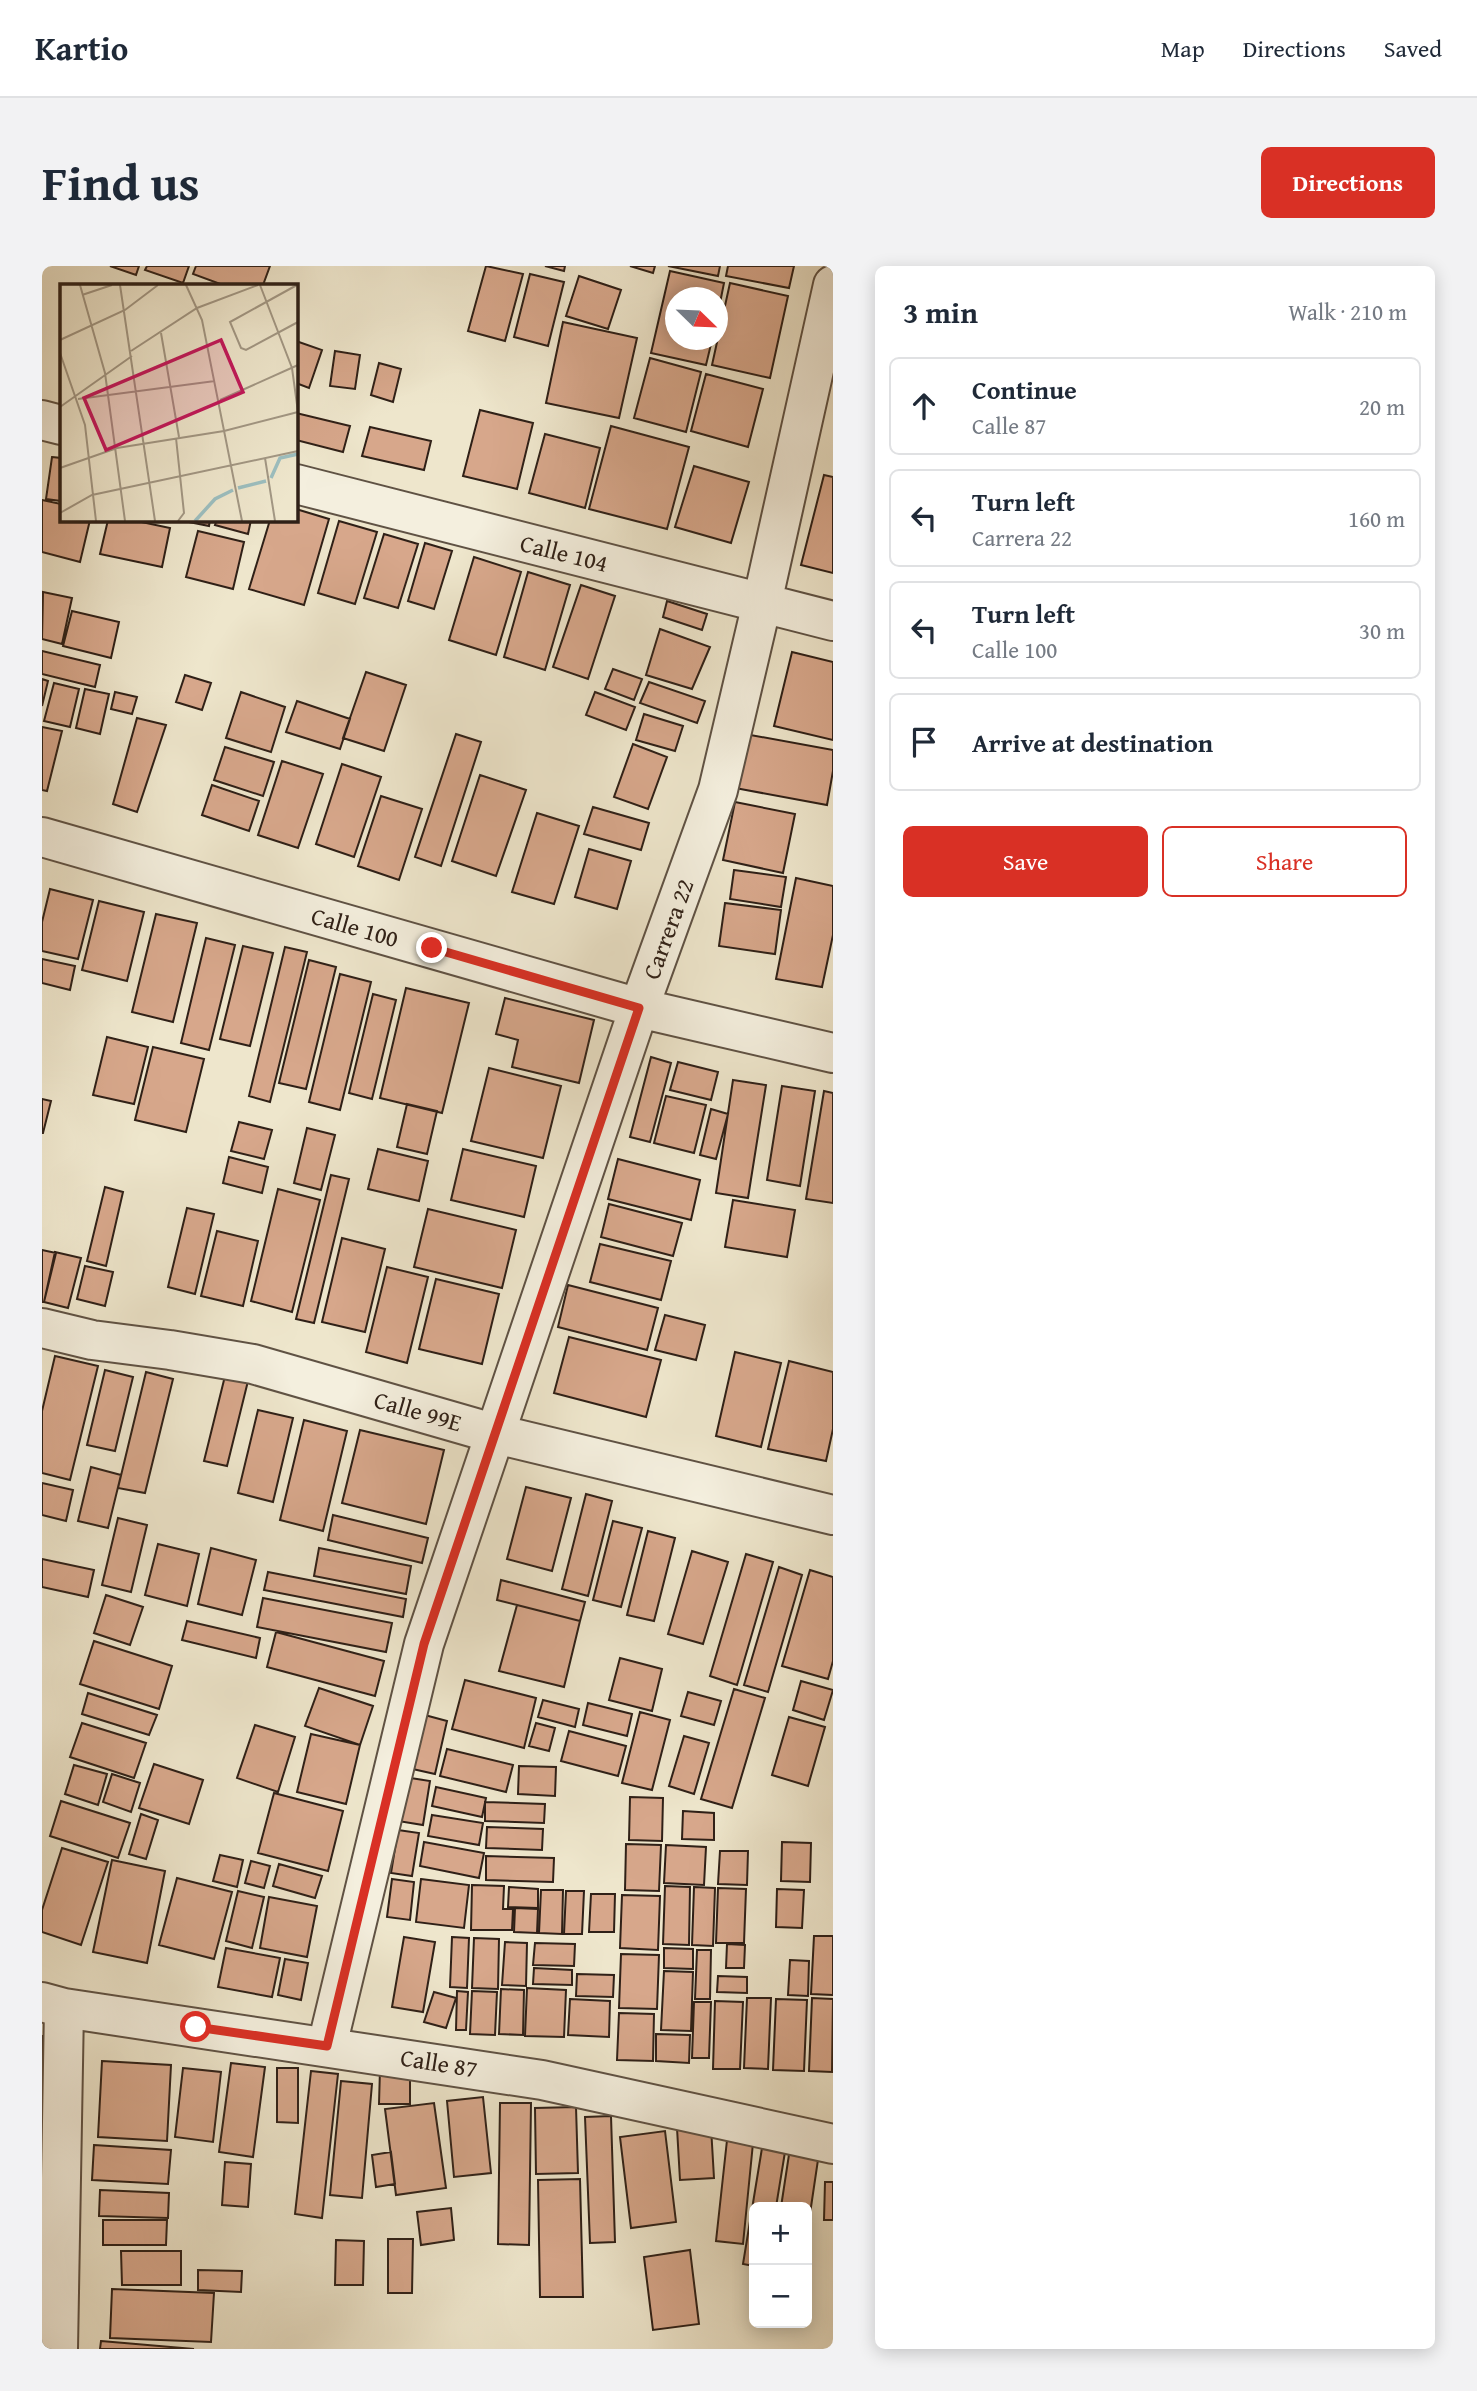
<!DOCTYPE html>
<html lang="en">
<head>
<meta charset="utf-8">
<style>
  :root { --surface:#fff; --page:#f2f2f3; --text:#1f2937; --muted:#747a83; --line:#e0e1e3; --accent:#d93025 }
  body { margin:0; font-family:"Gentium Book Plus",serif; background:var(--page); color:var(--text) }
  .controls { position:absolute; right:21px; bottom:21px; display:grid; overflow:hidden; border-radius:10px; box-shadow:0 4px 18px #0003 }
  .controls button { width:63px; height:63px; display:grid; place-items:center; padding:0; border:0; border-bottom:2px solid var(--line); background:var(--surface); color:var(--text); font:35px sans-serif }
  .compass { position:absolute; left:623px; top:21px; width:63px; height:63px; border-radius:50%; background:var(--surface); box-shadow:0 4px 18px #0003; rotate:113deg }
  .stop { position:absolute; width:21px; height:21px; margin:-16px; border:5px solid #d93025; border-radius:50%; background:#fff }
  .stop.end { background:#d93025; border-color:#fff; box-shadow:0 2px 7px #0008 }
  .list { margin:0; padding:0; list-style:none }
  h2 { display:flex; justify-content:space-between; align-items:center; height:91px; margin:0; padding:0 28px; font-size:30px }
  h2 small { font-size:23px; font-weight:400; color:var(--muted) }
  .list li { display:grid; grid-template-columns:46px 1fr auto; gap:21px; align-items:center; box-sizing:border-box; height:98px; margin:0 14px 14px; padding:0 14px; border:2px solid var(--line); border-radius:10px }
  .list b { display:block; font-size:26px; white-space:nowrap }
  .list p { margin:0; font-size:23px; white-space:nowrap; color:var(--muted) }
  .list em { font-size:23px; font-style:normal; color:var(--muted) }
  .actions { display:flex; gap:14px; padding:21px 28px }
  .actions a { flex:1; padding:16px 0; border:2px solid var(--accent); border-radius:10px; text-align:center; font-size:24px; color:var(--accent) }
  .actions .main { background:var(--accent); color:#fff }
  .icon { flex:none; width:38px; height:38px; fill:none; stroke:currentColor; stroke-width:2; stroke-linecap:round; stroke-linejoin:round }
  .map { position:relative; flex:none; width:791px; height:2083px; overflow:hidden; border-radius:10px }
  header { display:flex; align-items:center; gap:42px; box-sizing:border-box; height:98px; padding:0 35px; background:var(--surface); border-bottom:2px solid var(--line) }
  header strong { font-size:33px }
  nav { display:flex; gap:38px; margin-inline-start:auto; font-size:24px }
  .intro { display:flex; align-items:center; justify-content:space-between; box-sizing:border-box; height:168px; padding:0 42px }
  h1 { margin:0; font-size:49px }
  .button { padding:18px 32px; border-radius:10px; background:var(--accent); color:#fff; font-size:24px; font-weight:700 }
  main { display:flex; gap:42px; padding:0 42px }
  aside { flex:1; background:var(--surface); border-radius:10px; box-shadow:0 4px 18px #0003 }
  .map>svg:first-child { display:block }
  .building { fill:#d7a78b; stroke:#2f2017; stroke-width:2 }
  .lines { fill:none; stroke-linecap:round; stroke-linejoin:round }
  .minor-casing { stroke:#5f5244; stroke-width:42 }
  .minor { stroke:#f4efde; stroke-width:38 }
  .route { stroke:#d93025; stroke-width:9 }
  .labels { text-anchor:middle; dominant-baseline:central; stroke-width:5; stroke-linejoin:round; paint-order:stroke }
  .street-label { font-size:24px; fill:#2f2017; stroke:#f4efde }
  .inset-river { fill:none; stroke:#9cbebf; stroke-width:3.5 }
  .inset-road { fill:none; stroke:#a29784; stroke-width:2 }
  .view { fill:#c2185b; fill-opacity:0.15; stroke:#c2185b; stroke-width:3.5 }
  .inset-edge { fill:none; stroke:#2f2017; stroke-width:3.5 }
</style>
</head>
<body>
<header>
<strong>Kartio</strong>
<nav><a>Map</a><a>Directions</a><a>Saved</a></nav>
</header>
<div class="intro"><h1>Find us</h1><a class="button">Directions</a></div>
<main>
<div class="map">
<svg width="791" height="2083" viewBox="0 0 791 2083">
  <rect width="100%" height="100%" fill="#eee6cc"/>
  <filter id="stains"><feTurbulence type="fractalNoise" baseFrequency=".00286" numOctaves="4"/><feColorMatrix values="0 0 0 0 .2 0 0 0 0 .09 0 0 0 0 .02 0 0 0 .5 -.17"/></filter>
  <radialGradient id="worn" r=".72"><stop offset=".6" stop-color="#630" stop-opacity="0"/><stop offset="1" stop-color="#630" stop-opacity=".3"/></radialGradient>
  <path class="building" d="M 68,0 L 97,0 L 94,9 Z
    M 105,0 L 147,0 L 141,17 L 103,4 Z
    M 154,0 L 228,0 L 221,19 L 181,19 L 151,8 Z
    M 444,0 L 481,8 L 463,75 L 426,65 Z
    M 503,0 L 523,0 L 522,5 Z
    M 588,0 L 613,0 L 611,7 Z
    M 626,0 L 678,0 L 676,10 Z
    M 686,0 L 752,0 L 747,22 L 684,10 Z
    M 628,5 L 682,17 L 676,47 L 676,32 L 634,32 L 634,74 L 670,74 L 664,99 L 609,87 Z
    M 488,8 L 522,16 L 506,80 L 472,71 Z
    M 537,10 L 579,24 L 566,63 L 524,50 Z
    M 688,17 L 746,30 L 728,112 L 670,99 Z
    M 521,56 L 595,72 L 577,152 L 504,137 Z
    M 254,75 L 280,84 L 267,122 L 254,117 Z
    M 293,85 L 318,89 L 313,123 L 288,120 Z
    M 608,92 L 659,106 L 644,166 L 592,152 Z
    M 337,97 L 359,103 L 351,136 L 329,129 Z
    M 664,108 L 721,123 L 706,181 L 649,165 Z
    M 438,144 L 491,157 L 475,223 L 421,210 Z
    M 254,147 L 308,160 L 301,186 L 254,174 Z
    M 569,160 L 647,181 L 625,263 L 547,243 Z
    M 328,161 L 389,175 L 382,204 L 320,190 Z
    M 503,168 L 558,182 L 543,242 L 487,227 Z
    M 10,191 L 19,192 L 19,235 L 4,233 Z
    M 652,200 L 707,216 L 689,277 L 633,261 Z
    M 782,209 L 791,211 L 791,307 L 759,299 Z
    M 0,234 L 19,238 L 19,254 L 48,254 L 38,296 L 0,286 Z
    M 254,243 L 287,253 L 262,339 L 207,323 L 228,254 L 254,254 Z
    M 66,254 L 90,254 L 128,262 L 120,301 L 58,288 Z
    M 137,254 L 168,254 L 167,260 Z
    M 175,254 L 209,254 L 206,268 L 173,259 Z
    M 297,255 L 335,266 L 313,338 L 276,327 Z
    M 156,265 L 202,276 L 191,323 L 144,311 Z
    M 342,268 L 376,278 L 356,342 L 322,332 Z
    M 383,277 L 410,285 L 392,343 L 366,335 Z
    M 432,291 L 479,306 L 454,389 L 407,374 Z
    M 486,306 L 528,319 L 503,404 L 462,391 Z
    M 539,319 L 573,330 L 546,413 L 511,401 Z
    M 1,326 L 30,332 L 20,378 L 0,373 Z
    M 625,335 L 665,348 L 660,364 L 621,351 Z
    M 30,345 L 77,356 L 69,392 L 21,380 Z
    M 618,363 L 668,381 L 650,423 L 604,409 Z
    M 0,385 L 58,399 L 53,421 L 0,408 Z
    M 750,386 L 791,396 L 791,474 L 732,460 Z
    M 571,403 L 600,413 L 592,434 L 563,423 Z
    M 324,406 L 364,419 L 342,485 L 301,472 Z
    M 143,409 L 169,417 L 160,444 L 134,436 Z
    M 0,413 L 6,415 L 0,440 Z
    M 607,416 L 663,435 L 655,457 L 598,437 Z
    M 12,417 L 37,423 L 28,461 L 2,455 Z
    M 43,423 L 67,428 L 58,468 L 34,462 Z
    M 73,426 L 95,431 L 90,448 L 69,443 Z
    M 199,426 L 243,441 L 229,486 L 184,472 Z
    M 553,426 L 593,441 L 584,464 L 544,449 Z
    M 255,435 L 308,453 L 298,483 L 244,466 Z
    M 602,448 L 641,460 L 633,485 L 594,474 Z
    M 95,452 L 124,459 L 95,546 L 71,538 Z
    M 0,461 L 20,465 L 5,525 L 0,524 Z
    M 414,468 L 439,476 L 399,600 L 373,591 Z
    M 703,468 L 791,484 L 791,505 L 785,539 L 693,522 Z
    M 591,478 L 625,491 L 606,543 L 572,531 Z
    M 183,481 L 232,496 L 221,530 L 172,514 Z
    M 240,495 L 281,508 L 256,582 L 216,569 Z
    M 300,498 L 339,511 L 312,591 L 274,578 Z
    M 438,509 L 484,524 L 454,610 L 410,595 Z
    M 170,519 L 217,535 L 207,565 L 160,549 Z
    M 339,530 L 380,543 L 357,614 L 316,600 Z
    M 693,536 L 753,548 L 741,607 L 681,594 Z
    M 551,541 L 607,557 L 599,584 L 542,568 Z
    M 495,547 L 537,560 L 512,638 L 470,626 Z
    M 547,583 L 589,595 L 575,643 L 533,631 Z
    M 692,604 L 744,611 L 739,641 L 688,633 Z
    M 754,612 L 791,620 L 791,669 L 780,721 L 734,713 Z
    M 8,623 L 51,634 L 36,693 L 0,685 L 0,656 Z
    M 57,635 L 102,646 L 85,715 L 40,704 Z
    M 683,637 L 739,644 L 733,688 L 677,680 Z
    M 114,648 L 155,657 L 131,756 L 90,746 Z
    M 164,672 L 193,679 L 167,784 L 139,777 Z
    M 201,680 L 231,687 L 208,780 L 178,773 Z
    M 243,681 L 265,686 L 228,836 L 207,830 Z
    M 0,693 L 33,700 L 28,724 L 0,717 Z
    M 267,694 L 294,701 L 264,823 L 237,817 Z
    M 298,708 L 329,716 L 298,844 L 267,836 Z
    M 364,722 L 427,737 L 400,847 L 338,832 Z
    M 331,728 L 354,734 L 330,833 L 307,827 Z
    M 463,732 L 552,754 L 537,817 L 470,801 L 476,774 L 454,768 Z
    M 65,771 L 106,781 L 92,838 L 51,829 Z
    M 111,781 L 162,793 L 144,866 L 93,854 Z
    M 609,791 L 629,797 L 608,876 L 588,871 Z
    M 636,796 L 676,806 L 669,834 L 628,824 Z
    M 447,802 L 519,820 L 501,892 L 429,875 Z
    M 691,814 L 724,819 L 706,932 L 674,927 Z
    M 740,820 L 773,825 L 758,920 L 725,914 Z
    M 782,825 L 791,827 L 791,937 L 764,933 Z
    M 624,830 L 664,839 L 652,887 L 612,877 Z
    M 0,833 L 9,835 L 1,867 L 0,867 Z
    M 365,838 L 395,845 L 385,888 L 355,881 Z
    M 669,843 L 686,848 L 674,893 L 658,889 Z
    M 197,856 L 230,864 L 222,893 L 189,885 Z
    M 265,862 L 293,869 L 279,924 L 252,917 Z
    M 336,883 L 386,895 L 377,935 L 326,923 Z
    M 421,883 L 494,900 L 482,951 L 409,934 Z
    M 187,891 L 226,901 L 220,927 L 181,917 Z
    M 576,893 L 658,914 L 649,954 L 566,933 Z
    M 289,909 L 307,913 L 272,1057 L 254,1053 Z
    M 63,921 L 81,926 L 64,1000 L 45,995 Z
    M 236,923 L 278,934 L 250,1046 L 209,1035 Z
    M 691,934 L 753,944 L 745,991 L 683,981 Z
    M 567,938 L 640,957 L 631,990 L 559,971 Z
    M 145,942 L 172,948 L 153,1028 L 126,1021 Z
    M 386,943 L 474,964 L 460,1022 L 372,1001 Z
    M 175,965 L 216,975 L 201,1040 L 159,1030 Z
    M 300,972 L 343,983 L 323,1066 L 280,1056 Z
    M 558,978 L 629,995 L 619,1034 L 548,1016 Z
    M 0,984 L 14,987 L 2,1036 L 0,1036 Z
    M 13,986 L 39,992 L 26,1042 L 2,1036 Z
    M 43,1000 L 71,1006 L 63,1040 L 35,1033 Z
    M 345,1001 L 386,1011 L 365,1097 L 324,1086 Z
    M 394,1013 L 457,1028 L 440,1098 L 377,1083 Z
    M 526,1019 L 616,1042 L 605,1084 L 516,1061 Z
    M 623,1049 L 663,1059 L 654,1094 L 613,1084 Z
    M 527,1071 L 619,1094 L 604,1151 L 512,1127 Z
    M 693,1086 L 739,1097 L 719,1181 L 674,1170 Z
    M 13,1090 L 56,1100 L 28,1214 L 0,1207 L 0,1145 Z
    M 747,1095 L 791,1106 L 791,1163 L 784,1195 L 726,1183 Z
    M 63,1104 L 91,1111 L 73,1185 L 45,1179 Z
    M 104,1106 L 131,1113 L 103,1227 L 76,1222 Z
    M 183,1110 L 206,1115 L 185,1200 L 162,1195 Z
    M 216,1144 L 251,1152 L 231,1236 L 196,1227 Z
    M 262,1154 L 305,1165 L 281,1265 L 238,1254 Z
    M 318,1164 L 402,1184 L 384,1258 L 300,1237 Z
    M 49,1201 L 79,1209 L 66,1262 L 36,1255 Z
    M 0,1217 L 31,1224 L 24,1255 L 0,1249 Z
    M 484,1221 L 529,1232 L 510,1305 L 465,1293 Z
    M 544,1228 L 570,1235 L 546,1330 L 520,1323 Z
    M 291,1249 L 386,1272 L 380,1297 L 286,1274 Z
    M 76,1252 L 105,1259 L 89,1326 L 60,1319 Z
    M 571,1255 L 600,1262 L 579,1341 L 551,1334 Z
    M 606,1265 L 633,1272 L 612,1355 L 585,1349 Z
    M 116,1278 L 157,1288 L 145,1340 L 103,1329 Z
    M 169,1282 L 214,1294 L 200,1349 L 156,1338 Z
    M 277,1282 L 369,1300 L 364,1328 L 272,1310 Z
    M 650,1285 L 686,1296 L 661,1378 L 626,1368 Z
    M 704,1288 L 731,1296 L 695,1419 L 668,1410 Z
    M 0,1293 L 52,1304 L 46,1331 L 0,1321 Z
    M 737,1301 L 760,1309 L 726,1426 L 702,1419 Z
    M 768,1304 L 791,1311 L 791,1395 L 786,1413 L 740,1400 Z
    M 226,1306 L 364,1333 L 361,1351 L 222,1324 Z
    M 459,1314 L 543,1336 L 538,1355 L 455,1334 Z
    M 64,1329 L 101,1341 L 88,1379 L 52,1367 Z
    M 221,1332 L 350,1357 L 344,1386 L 215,1361 Z
    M 475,1339 L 538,1355 L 522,1421 L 457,1405 Z
    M 145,1355 L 218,1372 L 214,1392 L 140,1374 Z
    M 234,1366 L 342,1395 L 333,1430 L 225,1401 Z
    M 52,1375 L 130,1400 L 117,1443 L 38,1418 Z
    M 578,1392 L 620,1403 L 610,1445 L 567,1434 Z
    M 423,1414 L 494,1432 L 482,1482 L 410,1463 Z
    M 759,1415 L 791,1424 L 782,1454 L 751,1444 Z
    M 277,1422 L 331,1440 L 318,1479 L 263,1460 Z
    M 692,1423 L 723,1432 L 690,1542 L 659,1533 Z
    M 646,1426 L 679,1435 L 672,1459 L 639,1450 Z
    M 46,1427 L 115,1449 L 107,1469 L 40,1448 Z
    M 501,1434 L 537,1443 L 533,1461 L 496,1451 Z
    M 546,1437 L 590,1448 L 585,1470 L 541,1459 Z
    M 598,1446 L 628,1454 L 610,1524 L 580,1517 Z
    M 379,1448 L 405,1455 L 393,1508 L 366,1502 Z
    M 747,1451 L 783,1461 L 766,1520 L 730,1509 Z
    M 40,1457 L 104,1477 L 92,1512 L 28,1491 Z
    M 494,1457 L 513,1462 L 507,1485 L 487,1480 Z
    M 213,1459 L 253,1471 L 236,1526 L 195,1512 Z
    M 527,1465 L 584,1480 L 576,1510 L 519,1495 Z
    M 269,1468 L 318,1479 L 304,1538 L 255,1526 Z
    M 642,1470 L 667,1477 L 652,1528 L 627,1520 Z
    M 405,1483 L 471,1499 L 464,1526 L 398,1510 Z
    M 112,1498 L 161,1514 L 147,1558 L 97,1542 Z
    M 32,1499 L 65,1508 L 56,1539 L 23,1528 Z
    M 477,1500 L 514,1501 L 513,1530 L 476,1528 Z
    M 70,1508 L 98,1517 L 89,1546 L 61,1536 Z
    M 362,1511 L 388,1515 L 381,1559 L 356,1555 Z
    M 394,1521 L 444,1532 L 440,1551 L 390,1540 Z
    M 232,1527 L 301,1545 L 286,1605 L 216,1587 Z
    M 588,1531 L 621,1532 L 620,1575 L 587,1574 Z
    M 19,1535 L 88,1557 L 76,1592 L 8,1570 Z
    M 443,1536 L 503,1538 L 502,1557 L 443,1555 Z
    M 641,1545 L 672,1547 L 672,1574 L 640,1573 Z
    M 99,1548 L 116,1554 L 104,1593 L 87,1588 Z
    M 390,1549 L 441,1557 L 437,1579 L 386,1570 Z
    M 445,1561 L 501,1563 L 500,1584 L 444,1582 Z
    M 356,1564 L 377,1567 L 370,1610 L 349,1607 Z
    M 382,1576 L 442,1587 L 437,1612 L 378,1600 Z
    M 740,1576 L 769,1577 L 768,1616 L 739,1615 Z
    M 584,1578 L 619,1579 L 617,1625 L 583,1624 Z
    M 624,1579 L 664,1581 L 662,1619 L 622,1617 Z
    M 20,1582 L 66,1596 L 39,1679 L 0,1666 L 0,1644 Z
    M 678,1585 L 706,1585 L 705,1619 L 676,1618 Z
    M 178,1589 L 201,1594 L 195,1621 L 171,1615 Z
    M 444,1590 L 512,1592 L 511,1616 L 444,1614 Z
    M 70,1594 L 123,1605 L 105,1697 L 51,1686 Z
    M 209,1595 L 228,1600 L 222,1622 L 203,1617 Z
    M 237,1598 L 280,1610 L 273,1632 L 231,1620 Z
    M 135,1612 L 190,1626 L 172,1693 L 117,1679 Z
    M 350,1613 L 372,1616 L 368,1654 L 345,1651 Z
    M 379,1613 L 427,1619 L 422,1662 L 374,1656 Z
    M 430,1619 L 462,1620 L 461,1643 L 471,1643 L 470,1664 L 429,1664 Z
    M 623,1620 L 648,1621 L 647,1679 L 621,1678 Z
    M 467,1621 L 496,1623 L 496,1642 L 466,1641 Z
    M 652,1621 L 673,1622 L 671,1680 L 650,1679 Z
    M 676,1622 L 704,1623 L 702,1677 L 674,1677 Z
    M 735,1623 L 762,1624 L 760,1662 L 734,1661 Z
    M 499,1624 L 521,1624 L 520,1668 L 497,1667 Z
    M 196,1625 L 222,1631 L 210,1682 L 184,1675 Z
    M 524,1625 L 542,1625 L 540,1668 L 522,1668 Z
    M 549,1628 L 573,1628 L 572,1666 L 547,1666 Z
    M 580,1629 L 618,1630 L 616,1684 L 578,1682 Z
    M 227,1631 L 275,1640 L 265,1691 L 218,1682 Z
    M 473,1642 L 496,1643 L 495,1667 L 472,1666 Z
    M 772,1670 L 791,1670 L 791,1729 L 769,1728 Z
    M 362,1671 L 393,1676 L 381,1746 L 350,1741 Z
    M 410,1671 L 427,1672 L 425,1722 L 408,1721 Z
    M 432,1672 L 457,1673 L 456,1723 L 430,1722 Z
    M 463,1676 L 485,1677 L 484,1720 L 460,1719 Z
    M 493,1677 L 533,1678 L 532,1700 L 491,1699 Z
    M 685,1678 L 703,1679 L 702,1702 L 684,1702 Z
    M 184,1682 L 238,1692 L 230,1731 L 176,1721 Z
    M 622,1682 L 651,1683 L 651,1703 L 622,1702 Z
    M 655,1684 L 669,1684 L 668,1733 L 653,1733 Z
    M 579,1688 L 617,1689 L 615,1743 L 577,1742 Z
    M 243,1693 L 266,1697 L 259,1734 L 236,1729 Z
    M 748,1694 L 767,1695 L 766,1730 L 746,1729 Z
    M 492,1702 L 530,1704 L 530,1719 L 491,1718 Z
    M 622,1705 L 651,1706 L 649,1765 L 619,1764 Z
    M 535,1708 L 572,1709 L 571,1731 L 534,1730 Z
    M 676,1710 L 705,1711 L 705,1727 L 675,1726 Z
    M 485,1722 L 524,1724 L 522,1771 L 483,1770 Z
    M 459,1723 L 482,1724 L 481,1769 L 457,1768 Z
    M 415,1725 L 426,1726 L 424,1764 L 414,1764 Z
    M 430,1725 L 455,1726 L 453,1769 L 428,1768 Z
    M 392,1726 L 414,1732 L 404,1762 L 382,1756 Z
    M 705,1732 L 729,1732 L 726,1803 L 702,1802 Z
    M 770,1732 L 791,1733 L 790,1806 L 767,1805 Z
    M 528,1733 L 568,1735 L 567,1771 L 526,1769 Z
    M 734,1733 L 765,1734 L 762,1805 L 731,1804 Z
    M 673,1735 L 701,1736 L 698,1803 L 671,1803 Z
    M 652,1736 L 669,1736 L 667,1792 L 650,1792 Z
    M 577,1747 L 612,1748 L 611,1795 L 575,1794 Z
    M 614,1768 L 648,1769 L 647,1797 L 614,1795 Z
    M 0,1770 L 5,1770 L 0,1835 Z
    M 60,1795 L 129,1799 L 125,1875 L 56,1871 Z
    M 189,1797 L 223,1801 L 211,1891 L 177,1886 Z
    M 141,1802 L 179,1806 L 171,1876 L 133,1871 Z
    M 235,1802 L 256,1802 L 256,1857 L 235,1856 Z
    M 338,1803 L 368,1804 L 368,1838 L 337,1838 Z
    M 269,1805 L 296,1808 L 280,1952 L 253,1948 Z
    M 299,1815 L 330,1818 L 320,1932 L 288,1929 Z
    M 441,1831 L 449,1907 L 412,1911 L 405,1835 Z
    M 392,1837 L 404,1922 L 354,1929 L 343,1843 Z
    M 458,1837 L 489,1837 L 487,1979 L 456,1978 Z
    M 534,1841 L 536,1907 L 494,1908 L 493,1842 Z
    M 569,1850 L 573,1976 L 548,1977 L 543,1851 Z
    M 669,1861 L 672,1912 L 638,1914 L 635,1862 Z
    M 623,1865 L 634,1956 L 589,1962 L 578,1871 Z
    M 686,1865 L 712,1867 L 701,1978 L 674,1975 Z
    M 52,1879 L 129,1884 L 126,1918 L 50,1914 Z
    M 720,1882 L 743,1886 L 734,1941 L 712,1941 L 712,2000 L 701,1998 Z
    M 748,1882 L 777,1887 L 765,1968 L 765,1941 L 739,1941 Z
    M 349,1886 L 353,1918 L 334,1921 L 330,1889 Z
    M 183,1896 L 209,1898 L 206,1941 L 180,1939 Z
    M 538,1913 L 541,2031 L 498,2031 L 496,1914 Z
    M 783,1916 L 791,1916 L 791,1954 L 782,1954 Z
    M 58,1924 L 127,1927 L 126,1952 L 57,1950 Z
    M 409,1942 L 412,1974 L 379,1979 L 375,1946 Z
    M 61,1954 L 125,1954 L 124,1979 L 61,1979 Z
    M 346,1973 L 371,1973 L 370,2027 L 346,2027 Z
    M 294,1974 L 322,1975 L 321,2019 L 293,2019 Z
    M 648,1984 L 657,2058 L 611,2064 L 602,1991 Z
    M 79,1985 L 139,1985 L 139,2019 L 80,2019 Z
    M 156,2004 L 200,2005 L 199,2026 L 156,2024 Z
    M 70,2023 L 172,2027 L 169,2076 L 68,2072 Z
    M 59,2075 L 152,2083 L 58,2083 Z"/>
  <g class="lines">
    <defs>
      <path id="minor" d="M 0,154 L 19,159
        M 254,218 L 791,355
        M 0,571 L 597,742 L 791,787
        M 0,1062 L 50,1074 L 128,1084 L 211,1098 L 454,1168 L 791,1249
        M 0,1736 L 22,1742 L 500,1814 L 791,1878
        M 285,1780 L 382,1378 L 597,742 L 676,524 L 720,337 L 791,19
        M 16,2083 L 22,1742"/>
    </defs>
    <use href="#minor" class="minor-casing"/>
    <use href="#minor" class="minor"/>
  </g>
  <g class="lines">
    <path class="route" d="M 154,1761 L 285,1780 L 382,1378 L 597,742 L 390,682"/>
  </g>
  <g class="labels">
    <g class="street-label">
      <text transform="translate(522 287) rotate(14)">Calle 104</text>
      <text transform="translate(313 661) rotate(16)">Calle 100</text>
      <text transform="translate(626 663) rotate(-70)">Carrera 22</text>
      <text transform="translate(376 1145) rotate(16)">Calle 99E</text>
      <text transform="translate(397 1797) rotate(9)">Calle 87</text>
    </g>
  </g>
  <g transform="translate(18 18)">
    <rect width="238" height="238" fill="#eee6cc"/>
    <path class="inset-river" d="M 211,194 L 220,174 L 238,170M 178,204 L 206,197M 135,237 L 155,215 L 173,206"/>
    <path class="inset-road" d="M 20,1 L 45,89 L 65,237M 60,1 L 95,237M 126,1 L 142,36 L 182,237M 200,1 L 232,84 L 238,128M 237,1 L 170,38 L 181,64 L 186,66 L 238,38M 22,11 L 52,1M 101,49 L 119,153M 0,56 L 65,26 L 98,1M 71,67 L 137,24 L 198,1M 0,69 L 25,141 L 36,237M 18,115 L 155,97M 160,116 L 238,81M 0,123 L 72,72M 116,154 L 124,229 L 118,237M 205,174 L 215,237M 0,184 L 57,164 L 164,147 L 238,128M 0,229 L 32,211 L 238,167"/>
    <path class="view" d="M 161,56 L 183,108 L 46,166 L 24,114 Z"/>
    <rect width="238" height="238" class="inset-edge"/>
  </g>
  <rect width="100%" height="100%" filter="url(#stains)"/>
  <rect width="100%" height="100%" fill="url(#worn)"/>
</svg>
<div class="controls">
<button>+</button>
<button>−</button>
</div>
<svg class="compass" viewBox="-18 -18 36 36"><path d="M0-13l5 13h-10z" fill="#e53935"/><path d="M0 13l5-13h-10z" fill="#747a83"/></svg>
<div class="stop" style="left:154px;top:1761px"></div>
<div class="stop end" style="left:390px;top:682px"></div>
</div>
<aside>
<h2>3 min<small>Walk · 210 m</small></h2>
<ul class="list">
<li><svg class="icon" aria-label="ahead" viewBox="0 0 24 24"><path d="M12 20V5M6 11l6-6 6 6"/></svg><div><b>Continue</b><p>Calle 87</p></div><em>20 m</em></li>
<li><svg class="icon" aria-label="left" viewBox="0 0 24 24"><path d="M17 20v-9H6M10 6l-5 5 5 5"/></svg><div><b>Turn left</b><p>Carrera 22</p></div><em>160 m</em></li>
<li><svg class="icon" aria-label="left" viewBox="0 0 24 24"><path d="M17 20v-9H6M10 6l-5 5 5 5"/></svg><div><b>Turn left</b><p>Calle 100</p></div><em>30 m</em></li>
<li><svg class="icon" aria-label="arrive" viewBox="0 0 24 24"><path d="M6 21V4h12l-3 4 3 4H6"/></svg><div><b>Arrive at destination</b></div></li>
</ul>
<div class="actions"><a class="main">Save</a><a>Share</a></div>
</aside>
</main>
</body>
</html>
